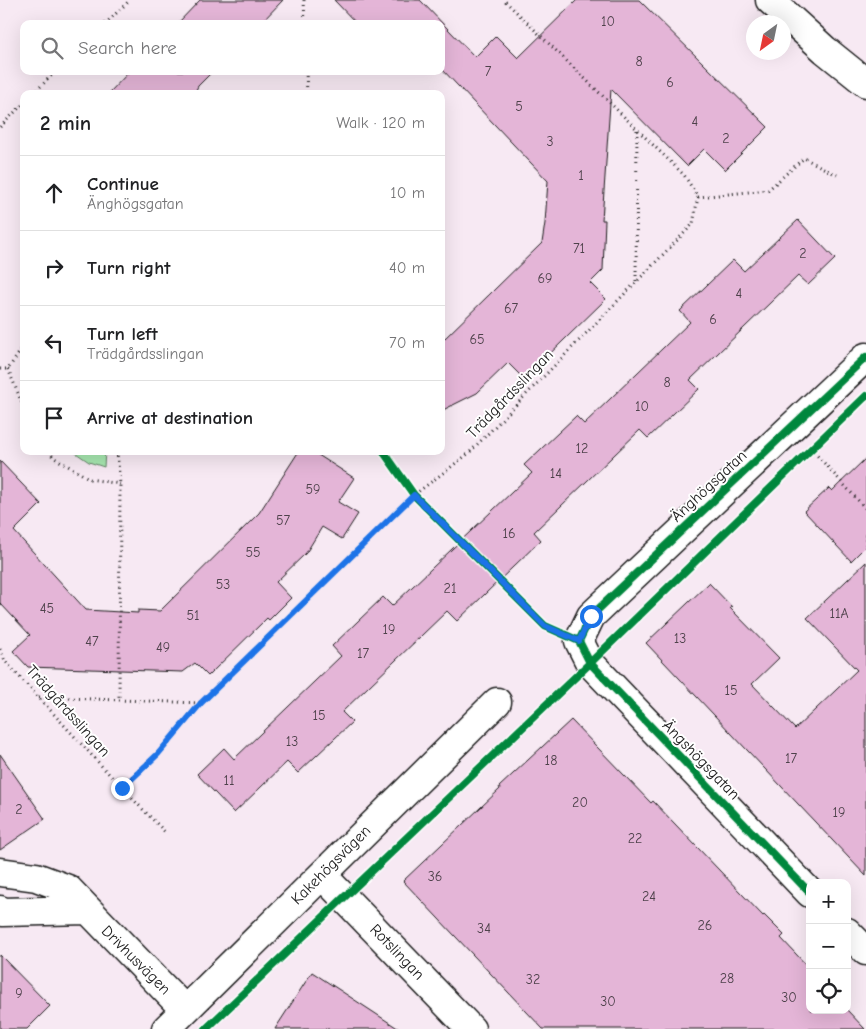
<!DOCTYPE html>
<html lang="en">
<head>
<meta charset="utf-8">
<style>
  :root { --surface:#fff; --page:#f2f2f2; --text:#202124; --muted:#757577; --line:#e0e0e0 }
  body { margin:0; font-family:"Comic Neue",sans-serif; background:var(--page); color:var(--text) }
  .controls { position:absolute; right:15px; bottom:15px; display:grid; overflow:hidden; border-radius:10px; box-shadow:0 5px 20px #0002 }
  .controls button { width:45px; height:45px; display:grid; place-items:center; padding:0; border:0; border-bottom:1px solid var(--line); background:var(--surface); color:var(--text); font:25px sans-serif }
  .compass { position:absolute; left:746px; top:15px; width:45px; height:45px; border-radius:50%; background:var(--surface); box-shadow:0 5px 20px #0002; rotate:213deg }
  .stop { position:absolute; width:15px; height:15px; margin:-11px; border:4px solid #1a73e8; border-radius:50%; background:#fff }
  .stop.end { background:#1a73e8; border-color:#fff; box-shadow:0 1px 5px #0008 }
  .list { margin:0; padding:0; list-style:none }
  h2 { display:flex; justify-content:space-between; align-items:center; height:65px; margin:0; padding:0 20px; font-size:21px }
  h2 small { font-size:16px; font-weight:400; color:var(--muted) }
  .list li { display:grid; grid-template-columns:32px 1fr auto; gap:15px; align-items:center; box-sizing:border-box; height:75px; padding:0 20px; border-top:1px solid var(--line) }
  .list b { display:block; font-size:19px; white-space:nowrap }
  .list p { margin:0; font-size:16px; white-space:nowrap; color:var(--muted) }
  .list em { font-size:16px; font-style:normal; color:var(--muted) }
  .icon { flex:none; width:28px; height:28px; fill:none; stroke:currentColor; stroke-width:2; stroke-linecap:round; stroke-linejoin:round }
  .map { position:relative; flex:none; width:866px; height:1029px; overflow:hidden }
  .search { position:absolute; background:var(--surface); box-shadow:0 5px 20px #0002; left:20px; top:20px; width:425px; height:55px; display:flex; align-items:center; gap:12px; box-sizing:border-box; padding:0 18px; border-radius:10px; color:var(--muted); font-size:19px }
  .panel { position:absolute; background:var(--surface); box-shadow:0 5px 20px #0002; left:20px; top:90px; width:425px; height:365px; border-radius:10px }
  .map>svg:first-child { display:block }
  .green { fill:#a7e7b0; stroke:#628266 }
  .building { fill:#e4b5d7; stroke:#1c1c1c }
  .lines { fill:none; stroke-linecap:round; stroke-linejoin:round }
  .minor-casing { stroke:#1c1c1c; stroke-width:31 }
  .path { stroke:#1c1c1c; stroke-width:3; stroke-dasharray:1 4; stroke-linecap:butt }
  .minor { stroke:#fff; stroke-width:28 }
  .cycleway-casing { stroke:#fff; stroke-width:11 }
  .cycleway { stroke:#00873e; stroke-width:8 }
  .route { stroke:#1a73e8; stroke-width:6 }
  .labels { text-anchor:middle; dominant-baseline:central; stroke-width:4; stroke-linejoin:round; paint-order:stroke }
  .number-label { font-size:14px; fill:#4e424b }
  .street-label { font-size:16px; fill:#1c1c1c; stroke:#fff }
</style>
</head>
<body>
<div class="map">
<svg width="866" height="1029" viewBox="0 0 866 1029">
  <rect width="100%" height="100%" fill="#f7e9f3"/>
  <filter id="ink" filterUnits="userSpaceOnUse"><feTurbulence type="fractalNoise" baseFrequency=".02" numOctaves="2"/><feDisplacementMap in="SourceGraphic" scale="10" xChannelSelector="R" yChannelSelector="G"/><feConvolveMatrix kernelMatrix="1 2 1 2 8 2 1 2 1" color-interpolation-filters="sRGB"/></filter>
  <g filter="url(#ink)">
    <path class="green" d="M 73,451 L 105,451 L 104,467 L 89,462 Z"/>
    <path class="building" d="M 200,0 L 283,0 L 260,24 L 177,24 Z
      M 334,0 L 420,0 L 475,57 L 496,36 L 518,58 L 577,0 L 639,0 L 768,127 L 725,170 L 704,149 L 687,166 L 611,89 L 602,220 L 605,220 L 603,270 L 590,283 L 606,299 L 524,379 L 508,363 L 477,393 L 441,411 L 441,342 L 542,243 L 545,223 L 548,181 L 441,68 L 441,24 L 357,24 Z
      M 130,71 L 213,71 L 198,86 L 194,94 L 108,94 Z
      M 798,220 L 835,259 L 808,285 L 798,276 L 690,380 L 699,389 L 648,438 L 640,430 L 534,532 L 541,540 L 457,621 L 447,611 L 395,661 L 342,712 L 352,722 L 298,773 L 287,762 L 234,813 L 197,774 L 224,748 L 234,759 L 341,656 L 332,646 L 383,597 L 392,606 L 532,473 L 524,465 L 576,416 L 584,424 L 690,322 L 680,311 L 733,260 L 744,271 Z
      M 299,451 L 312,451 L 354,478 L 338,502 L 358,514 L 342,539 L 322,527 L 306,553 L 276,582 L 291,598 L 269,620 L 267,618 L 208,676 L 195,663 L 183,672 L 28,667 L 13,651 L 30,635 L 0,603 L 0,461 L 41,504 L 14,531 L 86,610 L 138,613 L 138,610 L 160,611 L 259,513 Z
      M 866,458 L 866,546 L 851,561 L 804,511 L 829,488 L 832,491 Z
      M 866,562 L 866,876 L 646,643 L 709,583 L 732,607 L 730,608 L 779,658 L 752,684 L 795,729 L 857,670 L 807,618 Z
      M 571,720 L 651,803 L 653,801 L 763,916 L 764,915 L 784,935 L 781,938 L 810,969 L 810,1010 L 847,1010 L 865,1029 L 543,1029 L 403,881 L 500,789 L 499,787 Z
      M 0,754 L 45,819 L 0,850 Z
      M 0,955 L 50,1006 L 27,1029 L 0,1029 Z
      M 312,972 L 399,1029 L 275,1029 Z"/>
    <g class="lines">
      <defs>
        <path id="minor" d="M 770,0 L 825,50 L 866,83
          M 0,872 L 36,877 L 68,889 L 185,1010
          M 322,875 L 471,1029
          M 810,893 L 590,663 L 579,641 L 591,616 L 866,357
          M 0,910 L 2,912 L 87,910
          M 847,932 L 866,951
          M 166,1029 L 497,702"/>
      </defs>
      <use href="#minor" class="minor-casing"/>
      <path class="path" d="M 304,0 L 305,24
        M 105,24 L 130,0
        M 306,71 L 307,94
        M 33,94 L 56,71
        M 0,127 L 24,103
        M 698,197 L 768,190 L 804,158 L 837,175
        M 636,281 L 637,129
        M 0,369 L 8,369 L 24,346
        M 8,369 L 24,408
        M 49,451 L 53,457 L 90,479 L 120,484
        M 117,451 L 120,484 L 119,700
        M 814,452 L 866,509
        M 0,649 L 5,661 L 121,787 L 165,832
        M 39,697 L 200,703
        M 121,787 L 158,754 L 201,703 L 414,495 L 468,454 L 693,224 L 698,197 L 684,175 L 504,0"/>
      <use href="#minor" class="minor"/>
      <defs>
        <path id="cycleway" d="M 383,451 L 414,495 L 545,626 L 579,641
          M 579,641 L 591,616 L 866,357
          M 579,641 L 590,663 L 810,893
          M 206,1029 L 590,663 L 866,396"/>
      </defs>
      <use href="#cycleway" class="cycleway-casing"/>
      <use href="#cycleway" class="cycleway"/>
    </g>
  </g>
  <g class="lines" filter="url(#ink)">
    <path class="route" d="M 122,788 L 158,754 L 201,703 L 414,495 L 545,626 L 579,641 L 591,616"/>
  </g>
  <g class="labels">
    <g class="number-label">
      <text x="608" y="21">10</text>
      <text x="639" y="61">8</text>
      <text x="488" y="71">7</text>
      <text x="670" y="82">6</text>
      <text x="519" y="106">5</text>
      <text x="695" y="121">4</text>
      <text x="726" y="138">2</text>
      <text x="550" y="141">3</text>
      <text x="581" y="175">1</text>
      <text x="579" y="248">71</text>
      <text x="803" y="253">2</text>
      <text x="545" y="278">69</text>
      <text x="739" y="293">4</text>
      <text x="511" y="308">67</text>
      <text x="713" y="319">6</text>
      <text x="477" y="339">65</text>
      <text x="667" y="382">8</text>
      <text x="642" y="406">10</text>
      <text x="582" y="448">12</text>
      <text x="556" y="473">14</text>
      <text x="313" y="489">59</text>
      <text x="283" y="520">57</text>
      <text x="509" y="533">16</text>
      <text x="253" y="552">55</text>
      <text x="223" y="584">53</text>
      <text x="450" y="588">21</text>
      <text x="47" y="608">45</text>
      <text x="839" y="613">11A</text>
      <text x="193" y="615">51</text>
      <text x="389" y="629">19</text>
      <text x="680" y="638">13</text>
      <text x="92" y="641">47</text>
      <text x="163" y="647">49</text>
      <text x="363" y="653">17</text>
      <text x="731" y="690">15</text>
      <text x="319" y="715">15</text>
      <text x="292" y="741">13</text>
      <text x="791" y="758">17</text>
      <text x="551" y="760">18</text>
      <text x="229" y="780">11</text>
      <text x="580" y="802">20</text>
      <text x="19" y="809">2</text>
      <text x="839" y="812">19</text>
      <text x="635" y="838">22</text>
      <text x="435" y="876">36</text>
      <text x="649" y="896">24</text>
      <text x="705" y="925">26</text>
      <text x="484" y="928">34</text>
      <text x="727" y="978">28</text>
      <text x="533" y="979">32</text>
      <text x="19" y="993">9</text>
      <text x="789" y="997">30</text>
      <text x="608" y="1001">30</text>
    </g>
    <g class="street-label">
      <text transform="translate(510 394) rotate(-46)">Trädgårdsslingan</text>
      <text transform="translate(709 486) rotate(-43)">Änghögsgatan</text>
      <text transform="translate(68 711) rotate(48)">Trädgårdsslingan</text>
      <text transform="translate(701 760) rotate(46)">Ängshögsgatan</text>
      <text transform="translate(331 865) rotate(-45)">Kakehögsvägen</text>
      <text transform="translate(397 952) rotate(46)">Rotslingan</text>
      <text transform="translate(136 960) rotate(45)">Drivhusvägen</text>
    </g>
  </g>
</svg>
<div class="controls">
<button>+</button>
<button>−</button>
<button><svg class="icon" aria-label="locate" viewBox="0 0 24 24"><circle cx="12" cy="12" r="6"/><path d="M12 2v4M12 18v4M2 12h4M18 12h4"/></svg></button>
</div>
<svg class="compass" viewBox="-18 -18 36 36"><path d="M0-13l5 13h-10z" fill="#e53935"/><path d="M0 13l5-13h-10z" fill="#757577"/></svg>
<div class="stop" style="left:591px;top:616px"></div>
<div class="stop end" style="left:122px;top:788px"></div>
<div class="search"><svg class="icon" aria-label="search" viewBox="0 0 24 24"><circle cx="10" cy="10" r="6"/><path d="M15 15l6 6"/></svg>Search here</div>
<section class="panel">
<h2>2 min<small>Walk · 120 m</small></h2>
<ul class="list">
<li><svg class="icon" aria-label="ahead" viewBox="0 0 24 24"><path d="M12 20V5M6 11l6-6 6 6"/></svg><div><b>Continue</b><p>Änghögsgatan</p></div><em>10 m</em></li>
<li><svg class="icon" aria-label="right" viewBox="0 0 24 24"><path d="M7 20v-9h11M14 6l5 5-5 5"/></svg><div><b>Turn right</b></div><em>40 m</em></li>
<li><svg class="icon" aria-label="left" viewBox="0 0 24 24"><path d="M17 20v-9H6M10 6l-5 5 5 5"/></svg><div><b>Turn left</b><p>Trädgårdsslingan</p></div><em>70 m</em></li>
<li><svg class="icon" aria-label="arrive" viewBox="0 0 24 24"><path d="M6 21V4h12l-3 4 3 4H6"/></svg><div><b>Arrive at destination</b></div></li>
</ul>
</section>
</div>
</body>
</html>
